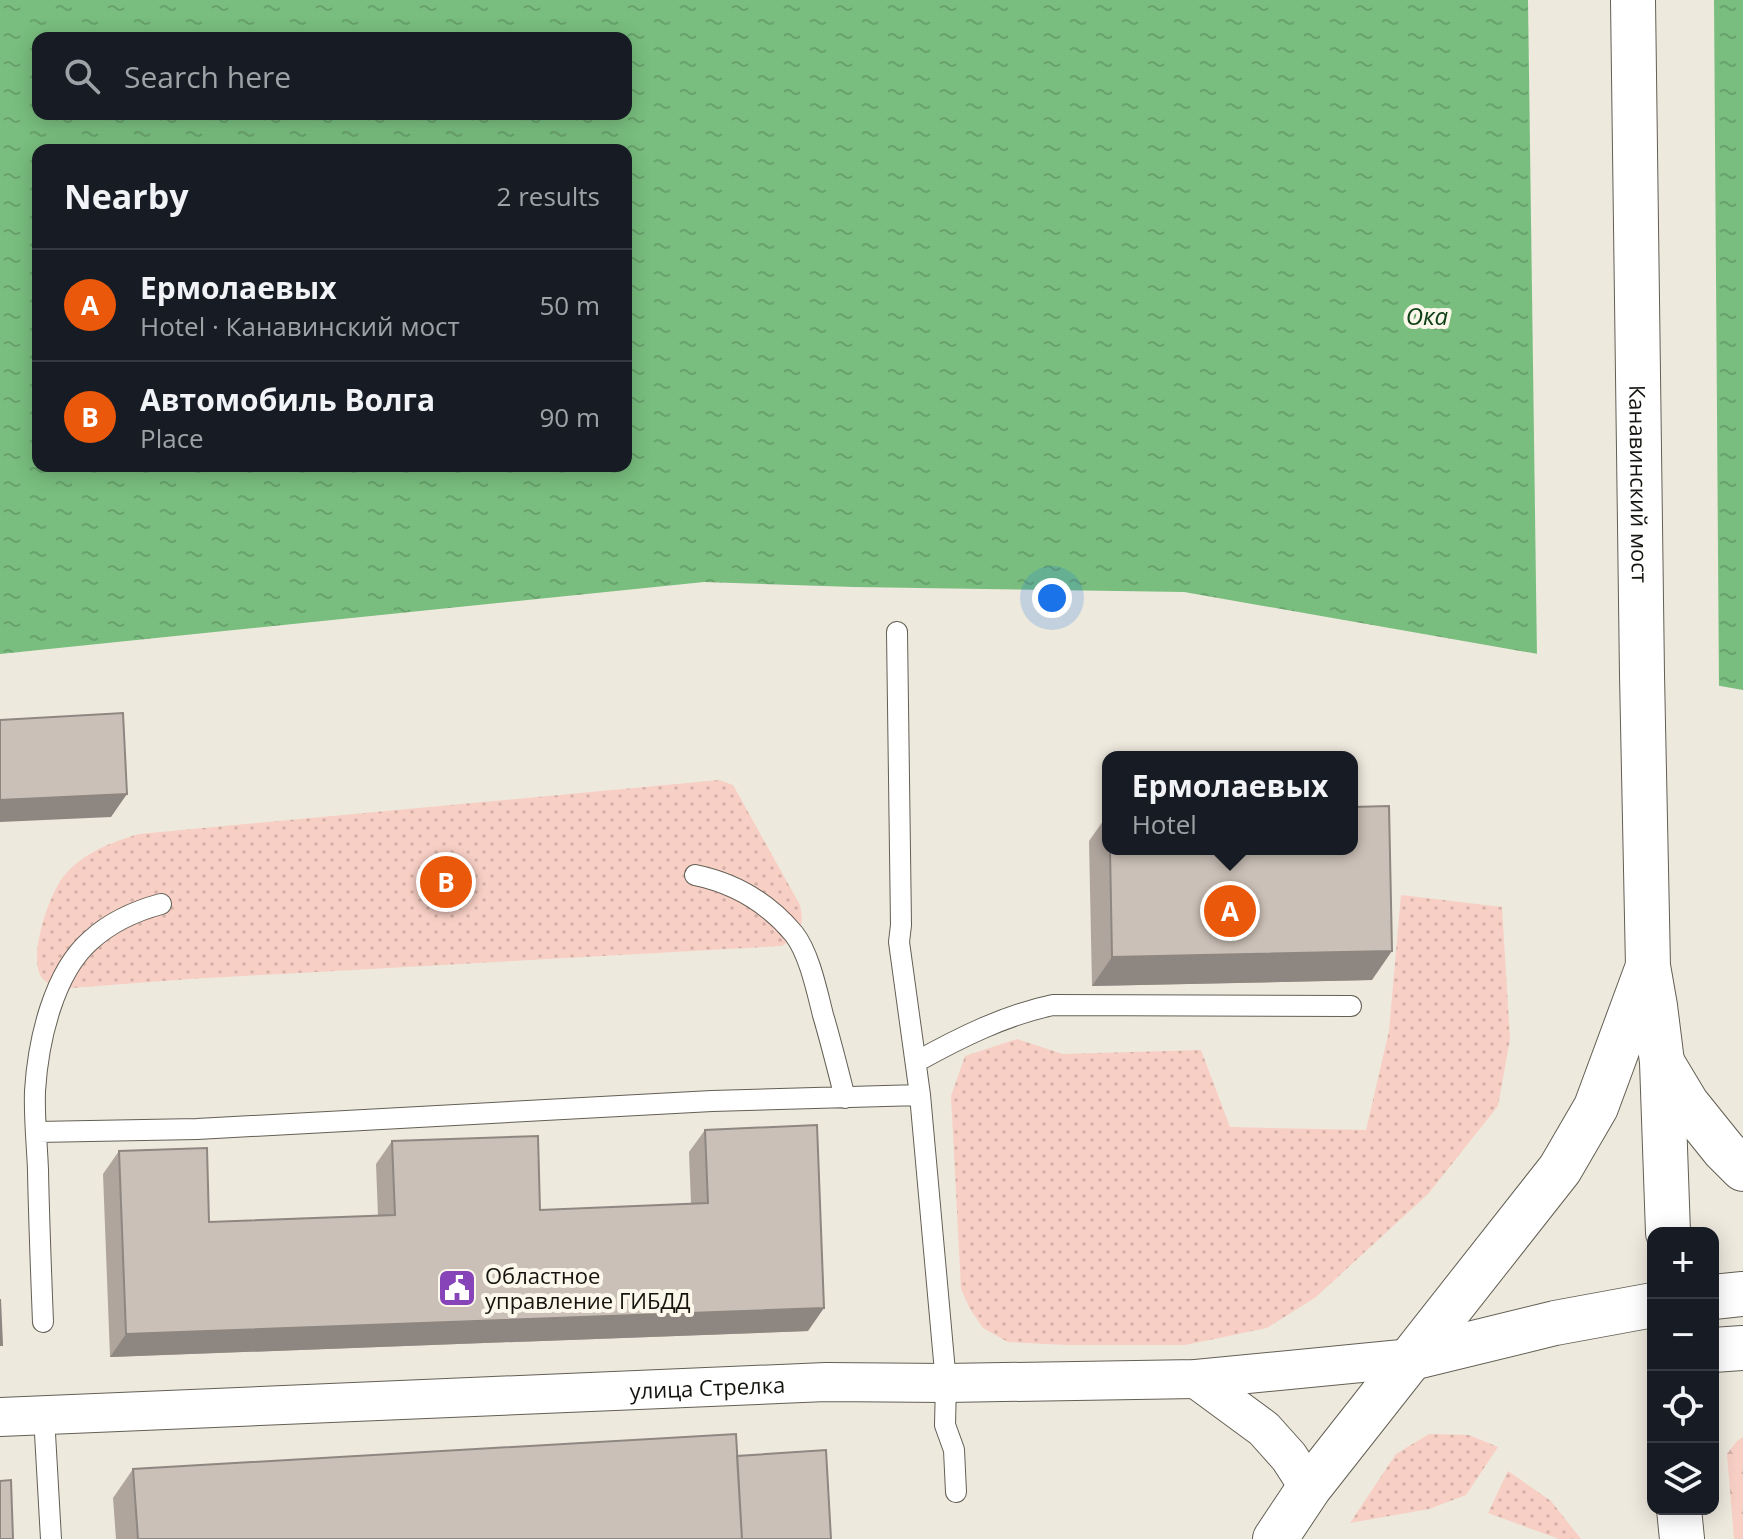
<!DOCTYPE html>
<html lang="en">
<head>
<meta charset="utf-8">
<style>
  :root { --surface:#171b24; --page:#242831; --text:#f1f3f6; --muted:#9ea1a6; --line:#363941; --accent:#ea580c }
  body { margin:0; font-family:"Open Sans",sans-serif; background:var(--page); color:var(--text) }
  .controls { position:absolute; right:24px; bottom:24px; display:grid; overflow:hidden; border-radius:16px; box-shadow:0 4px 20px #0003 }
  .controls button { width:72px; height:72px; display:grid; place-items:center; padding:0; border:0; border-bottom:2px solid var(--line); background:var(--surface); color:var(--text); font:40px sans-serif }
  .you { position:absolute; left:1052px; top:598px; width:28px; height:28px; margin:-20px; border:6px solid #fff; border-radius:50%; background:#1a73e8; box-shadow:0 0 0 12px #1a73e833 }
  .badge { display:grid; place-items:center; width:52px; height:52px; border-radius:50%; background:var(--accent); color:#fff; font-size:26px; font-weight:700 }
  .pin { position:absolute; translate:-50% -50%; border:4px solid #fff; box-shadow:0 2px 8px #0006 }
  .popup { position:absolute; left:1102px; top:751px; width:256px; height:104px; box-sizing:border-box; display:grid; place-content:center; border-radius:16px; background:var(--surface); filter:drop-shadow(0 2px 6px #0005); font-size:26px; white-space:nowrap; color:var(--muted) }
  .popup b { font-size:30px; color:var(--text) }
  .popup::after { content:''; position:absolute; left:50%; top:100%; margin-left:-16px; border:16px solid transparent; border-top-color:var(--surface) }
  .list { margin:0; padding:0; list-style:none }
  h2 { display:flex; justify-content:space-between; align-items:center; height:104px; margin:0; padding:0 32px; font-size:34px }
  h2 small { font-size:26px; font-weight:400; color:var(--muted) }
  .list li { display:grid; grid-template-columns:52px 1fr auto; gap:24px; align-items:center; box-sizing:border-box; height:112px; padding:0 32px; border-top:2px solid var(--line) }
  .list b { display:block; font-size:30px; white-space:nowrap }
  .list p { margin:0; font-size:26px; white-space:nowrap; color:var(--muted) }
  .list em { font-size:26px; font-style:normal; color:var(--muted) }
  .icon { flex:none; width:44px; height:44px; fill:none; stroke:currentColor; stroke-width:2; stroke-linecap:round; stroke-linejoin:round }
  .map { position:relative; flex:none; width:1743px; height:1539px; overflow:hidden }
  .search { position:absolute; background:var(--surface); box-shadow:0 4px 20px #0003; left:32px; top:32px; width:600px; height:88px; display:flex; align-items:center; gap:20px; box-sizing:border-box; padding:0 28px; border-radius:16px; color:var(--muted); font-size:30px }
  .panel { position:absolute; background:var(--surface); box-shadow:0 4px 20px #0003; left:32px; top:144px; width:600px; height:328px; border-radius:16px }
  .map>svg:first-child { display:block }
  .grass { fill:url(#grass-dots) }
  .forest { fill:url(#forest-firs) }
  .water { fill:url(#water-ripples); fill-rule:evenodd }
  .pier { fill:#eee9dd }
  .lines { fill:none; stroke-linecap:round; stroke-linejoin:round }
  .service-casing { stroke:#635f54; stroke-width:22 }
  .minor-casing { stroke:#635f54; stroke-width:40 }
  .secondary-casing { stroke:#635f54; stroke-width:46 }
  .service { stroke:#fff; stroke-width:20 }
  .minor { stroke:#fff; stroke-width:38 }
  .secondary { stroke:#fff; stroke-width:44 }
  .wall { fill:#afa59d }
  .shaded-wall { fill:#8e8680 }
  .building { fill:#cbc0b7; stroke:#8e8680; stroke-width:2 }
  .labels { text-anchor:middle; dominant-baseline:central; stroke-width:8; stroke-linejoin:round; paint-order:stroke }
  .street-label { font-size:22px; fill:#15140f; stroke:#fbf7ea }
  .poi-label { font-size:22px; fill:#15140f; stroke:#fbf7ea; text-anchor:start }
  .water-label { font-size:24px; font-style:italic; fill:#0d4016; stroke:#fbf7ea }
</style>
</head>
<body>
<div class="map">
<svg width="1743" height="1539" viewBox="0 0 1743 1539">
  <defs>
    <pattern id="grass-dots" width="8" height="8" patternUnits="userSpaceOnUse" patternTransform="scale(2)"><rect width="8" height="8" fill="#f8cfc5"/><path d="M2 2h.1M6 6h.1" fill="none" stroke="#d4b1a8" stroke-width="1.8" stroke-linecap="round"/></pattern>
    <pattern id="forest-firs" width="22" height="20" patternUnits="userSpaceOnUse" patternTransform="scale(2)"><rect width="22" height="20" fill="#f8cfc5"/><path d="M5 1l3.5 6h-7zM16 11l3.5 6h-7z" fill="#d4b1a8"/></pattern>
    <pattern id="water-ripples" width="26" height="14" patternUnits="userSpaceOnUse" patternTransform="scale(2)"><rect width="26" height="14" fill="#79be7e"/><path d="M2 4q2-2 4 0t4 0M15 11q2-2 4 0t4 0" fill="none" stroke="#68a26c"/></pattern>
  </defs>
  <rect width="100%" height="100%" fill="#eee9dd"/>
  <path class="grass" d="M 719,780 L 733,785 L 800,905 C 805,927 800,933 782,946 L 189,979 L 58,989 C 53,986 45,982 42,978 C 27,958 49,895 63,877 C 82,853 112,842 139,834 Z
    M 1401,895 L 1502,907 L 1510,1039 L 1498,1106 L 1428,1194 L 1316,1297 L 1267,1328 L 1185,1345 L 1066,1345 L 1008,1342 L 983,1328 L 970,1309 L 961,1289 L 951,1096 L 965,1056 L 1017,1039 L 1063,1054 L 1201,1050 L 1230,1127 L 1366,1130 L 1389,1031 Z
    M 1429,1434 L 1469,1435 L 1498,1447 L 1466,1495 L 1429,1509 L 1350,1523 L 1396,1454 Z
    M 1508,1471 L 1551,1501 L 1581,1539 L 1559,1539 L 1488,1513 Z"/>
  <path class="forest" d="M 1743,1437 L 1743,1539 L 1734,1539 L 1727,1454 L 1737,1441 Z"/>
  <path class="water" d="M 0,0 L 1743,0 L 1743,690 L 1184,592 L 854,587 L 704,582 L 0,654 ZM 38,38 L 626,38 L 626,114 L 38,114 ZM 38,150 L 626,150 L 626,466 L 38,466 Z"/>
  <path class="pier" d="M 1528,0 L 1714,0 L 1719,690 L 1537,658 Z"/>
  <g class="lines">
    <defs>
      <path id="service" d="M 897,632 L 901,925 L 899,942 L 920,1095 L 946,1383 L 945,1425 L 954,1450 L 956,1492
        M 695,875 C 734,883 768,903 794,934 C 809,953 817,991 823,1015 C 831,1042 838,1070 845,1098
        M 916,1062 C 959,1038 1005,1015 1053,1005 L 1351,1006
        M 37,1132 L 197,1129 L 712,1101 L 920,1095
        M 43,1322 C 41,1272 39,1221 38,1170 C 37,1144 34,1117 35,1091 C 38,1042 53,973 91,940 C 112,921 135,911 161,904
        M 44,1416 L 51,1539"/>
      <g id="minor">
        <path d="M 1196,1379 L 1264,1429 L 1289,1457 L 1309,1488"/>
        <path id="s1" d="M 0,1417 L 826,1382 L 946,1383 L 1196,1379 L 1412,1358"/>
      </g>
      <g id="secondary">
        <path id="s2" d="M 1633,0 L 1642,675 L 1648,966 L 1655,1006 L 1662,1062 L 1668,1233"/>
        <path d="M 1663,1064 L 1687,1104 L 1724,1150 L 1743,1169"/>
        <path d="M 1713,1297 L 1743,1294"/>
        <path d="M 1713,1350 L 1743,1348"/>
        <path d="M 1412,1358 L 1555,1323 L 1653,1305"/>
        <path d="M 1679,1509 L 1682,1539"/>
        <path d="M 1275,1539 L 1309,1488 L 1560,1169 L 1596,1107 L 1647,969"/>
      </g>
    </defs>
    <use href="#service" class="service-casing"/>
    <use href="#minor" class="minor-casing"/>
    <use href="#secondary" class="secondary-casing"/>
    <use href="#service" class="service"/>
    <use href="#minor" class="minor"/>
    <use href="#secondary" class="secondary"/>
  </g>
  <path class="wall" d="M 1108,814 L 1108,849 L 1352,849 L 1372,980 L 1092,986 L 1089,841 Z
    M 705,1130 L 808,1331 L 110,1357 L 103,1174 L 119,1151 L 209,1222 L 378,1216 L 376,1164 L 392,1141 L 540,1210 L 691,1204 L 689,1152 Z
    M 737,1456 L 831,1539 L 116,1539 L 113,1498 L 133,1469 Z"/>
  <path class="shaded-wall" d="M 127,794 L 111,817 L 0,822 L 0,800 Z
    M 1392,951 L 1372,980 L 1092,986 L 1112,957 Z
    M 824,1308 L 808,1331 L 110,1357 L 126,1334 Z"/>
  <path class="building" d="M 123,713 L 127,794 L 0,800 L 0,720 Z
    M 1389,806 L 1392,951 L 1112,957 L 1110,849 L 1352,849 L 1352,807 Z
    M 817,1125 L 824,1308 L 126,1334 L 119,1151 L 207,1148 L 209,1222 L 395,1215 L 392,1141 L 538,1136 L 540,1210 L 708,1203 L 705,1130 Z
    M 0,1299 L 2,1345 L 0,1345 Z
    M 736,1434 L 742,1539 L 138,1539 L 133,1469 Z
    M 826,1450 L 831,1539 L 742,1539 L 737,1456 Z
    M 11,1480 L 13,1539 L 0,1539 L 0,1481 Z"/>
  <defs>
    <symbol id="civic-square" viewBox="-11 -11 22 22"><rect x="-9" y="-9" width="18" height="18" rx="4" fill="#8744b8" stroke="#fbf7ea"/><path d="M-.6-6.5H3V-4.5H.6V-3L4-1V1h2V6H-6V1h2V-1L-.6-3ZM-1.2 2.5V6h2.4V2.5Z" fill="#fff"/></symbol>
  </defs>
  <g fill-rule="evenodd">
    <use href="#civic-square" x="435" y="1266" width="44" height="44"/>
  </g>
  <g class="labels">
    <g class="street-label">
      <text stroke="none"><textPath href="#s2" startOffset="484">Канавинский мост</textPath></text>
      <text stroke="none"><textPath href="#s1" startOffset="708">улица Стрелка</textPath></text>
    </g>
    <g class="poi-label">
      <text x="485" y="1275">Областное<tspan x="485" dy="25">управление ГИБДД</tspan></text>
    </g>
    <g class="water-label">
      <text x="1427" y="315">Ока</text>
    </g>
  </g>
</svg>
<div class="controls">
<button>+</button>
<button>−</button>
<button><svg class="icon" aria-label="locate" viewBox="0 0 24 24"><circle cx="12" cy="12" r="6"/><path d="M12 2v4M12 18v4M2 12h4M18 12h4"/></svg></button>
<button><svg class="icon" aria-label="layers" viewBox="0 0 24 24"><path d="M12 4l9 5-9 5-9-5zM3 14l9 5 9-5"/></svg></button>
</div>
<div class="you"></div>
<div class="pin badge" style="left:1230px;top:911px">A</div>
<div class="popup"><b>Ермолаевых</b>Hotel</div>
<div class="pin badge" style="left:446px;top:882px">B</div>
<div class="search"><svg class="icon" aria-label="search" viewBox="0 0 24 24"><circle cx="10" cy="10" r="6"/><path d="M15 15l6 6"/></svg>Search here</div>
<section class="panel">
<h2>Nearby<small>2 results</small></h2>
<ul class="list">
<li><span class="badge">A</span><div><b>Ермолаевых</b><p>Hotel · Канавинский мост</p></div><em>50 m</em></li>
<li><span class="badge">B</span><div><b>Автомобиль Волга</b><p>Place</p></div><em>90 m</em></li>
</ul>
</section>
</div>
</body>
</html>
